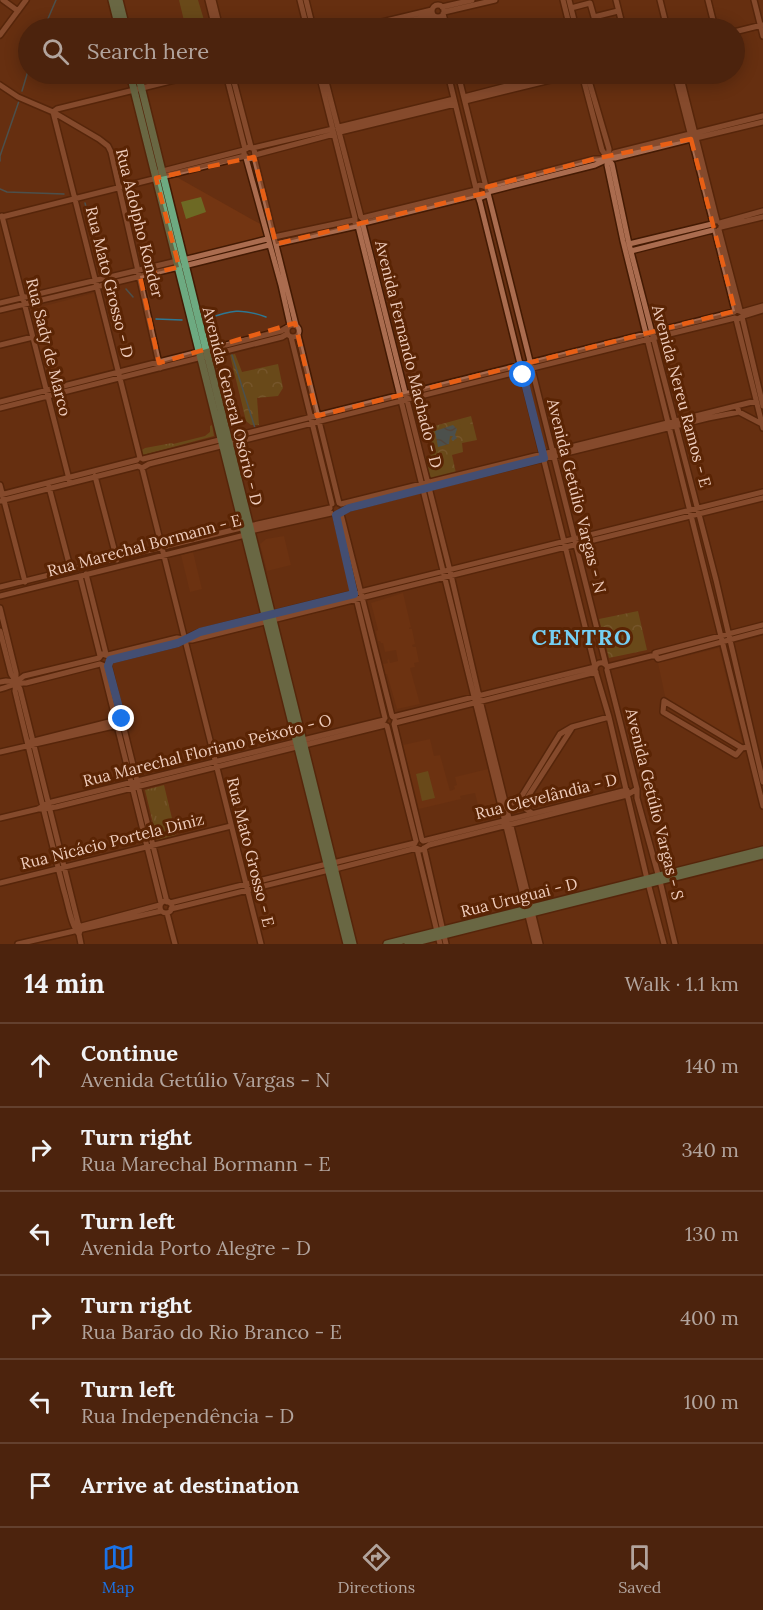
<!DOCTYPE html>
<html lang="en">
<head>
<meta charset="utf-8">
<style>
  :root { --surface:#4c230d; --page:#562f1b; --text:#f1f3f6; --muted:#b2a49d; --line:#63402e; --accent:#1a73e8 }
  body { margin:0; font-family:Lora,serif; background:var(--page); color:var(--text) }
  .stop { position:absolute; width:18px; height:18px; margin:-14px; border:4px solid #1a73e8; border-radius:50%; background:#fff }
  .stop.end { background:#1a73e8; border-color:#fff; box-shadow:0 2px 6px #0008 }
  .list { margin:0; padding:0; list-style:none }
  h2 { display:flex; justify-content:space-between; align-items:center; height:78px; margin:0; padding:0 24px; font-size:26px }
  h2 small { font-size:20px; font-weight:400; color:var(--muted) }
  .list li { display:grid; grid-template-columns:39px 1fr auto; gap:18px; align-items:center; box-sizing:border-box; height:84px; padding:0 24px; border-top:2px solid var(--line) }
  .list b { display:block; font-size:22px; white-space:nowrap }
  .list p { margin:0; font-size:20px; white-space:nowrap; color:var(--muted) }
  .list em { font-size:20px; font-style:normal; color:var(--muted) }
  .icon { flex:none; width:33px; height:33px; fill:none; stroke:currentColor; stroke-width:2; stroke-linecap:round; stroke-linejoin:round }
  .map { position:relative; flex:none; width:763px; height:944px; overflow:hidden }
  .search { position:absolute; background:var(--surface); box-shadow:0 3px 15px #0003; left:18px; right:18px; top:18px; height:66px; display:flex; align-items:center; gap:15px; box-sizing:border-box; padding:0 21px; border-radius:33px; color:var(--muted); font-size:22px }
  .sheet { height:582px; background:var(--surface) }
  nav { display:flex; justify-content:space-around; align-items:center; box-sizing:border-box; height:84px; border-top:2px solid var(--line); background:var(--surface); font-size:16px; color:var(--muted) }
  nav a { display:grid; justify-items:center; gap:3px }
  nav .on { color:var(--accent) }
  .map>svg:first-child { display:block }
  .built { fill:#733512 }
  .grass { fill:url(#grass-tufts) }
  .forest { fill:url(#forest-crowns) }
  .pitch { fill:#6d6924 }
  .water { fill:url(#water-waves) }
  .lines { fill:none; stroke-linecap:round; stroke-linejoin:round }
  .stream { stroke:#2d7894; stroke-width:1.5 }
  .minor-casing { stroke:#431a03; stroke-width:8 }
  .major-casing { stroke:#431a03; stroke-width:10 }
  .minor { stroke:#aa6c4f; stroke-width:5 }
  .major { stroke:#6daa81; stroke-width:7 }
  .route { stroke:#1a73e8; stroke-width:8 }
  .marked { fill:none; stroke:#e85f15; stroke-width:4.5; stroke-dasharray:12 8; stroke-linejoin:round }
  .labels { text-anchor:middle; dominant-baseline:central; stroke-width:6; stroke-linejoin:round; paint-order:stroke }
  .street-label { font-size:16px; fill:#efcdbd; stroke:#5a2404 }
  .district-label { font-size:22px; font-weight:bold; letter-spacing:1.5px; fill:#75cff3; stroke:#5a2404 }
</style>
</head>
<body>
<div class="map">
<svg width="763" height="944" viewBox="0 0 763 944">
  <defs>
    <pattern id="grass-tufts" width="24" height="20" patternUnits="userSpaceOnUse" patternTransform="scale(1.5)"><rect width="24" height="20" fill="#6d6924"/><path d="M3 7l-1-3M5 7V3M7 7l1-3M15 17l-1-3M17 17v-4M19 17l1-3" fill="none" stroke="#89844c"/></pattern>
    <pattern id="forest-crowns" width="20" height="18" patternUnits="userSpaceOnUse" patternTransform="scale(1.5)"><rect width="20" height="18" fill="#6d6924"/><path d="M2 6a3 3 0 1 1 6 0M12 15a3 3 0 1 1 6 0" fill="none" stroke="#89844c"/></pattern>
    <pattern id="water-waves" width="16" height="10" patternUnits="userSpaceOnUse" patternTransform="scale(1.5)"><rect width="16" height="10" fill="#2d7894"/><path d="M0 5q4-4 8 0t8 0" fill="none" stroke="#386170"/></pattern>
  </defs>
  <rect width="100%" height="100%" fill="#662f11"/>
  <path class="built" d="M 173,175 L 262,225 L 265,238 L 184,258 L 164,178 Z
    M 94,293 L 114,369 L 49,386 L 29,310 Z
    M 284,536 L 291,565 L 267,571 L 260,544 L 266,539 Z
    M 193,552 L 202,589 L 190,592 L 181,555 Z
    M 403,593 L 411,627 L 409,628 L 409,629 L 412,629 L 415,644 L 412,645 L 413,647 L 416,647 L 419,662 L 414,663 L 415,667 L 410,668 L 420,704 L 397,709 L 387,674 L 385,674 L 383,664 L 388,663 L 387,660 L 389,659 L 390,663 L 398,661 L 396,650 L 385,652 L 383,643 L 381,643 L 380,641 L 378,641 L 376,631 L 378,630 L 371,603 Z
    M 719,648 L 743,745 L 670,701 L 665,696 L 658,663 Z
    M 430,739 L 434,756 L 440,755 L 450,791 L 455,789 L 454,786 L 457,785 L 455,777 L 488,769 L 499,817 L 482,821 L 475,793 L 460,796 L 461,799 L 419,809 L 403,745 Z"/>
  <path class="grass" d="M 212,425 L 214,436 L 143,455 L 142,450 L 145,448 L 172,443 L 173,444 L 205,436 L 210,432 L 210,426 Z
    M 164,785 L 176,835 L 157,840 L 145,790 Z"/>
  <path class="forest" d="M 235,354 L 242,372 L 278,364 L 283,388 L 278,396 L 257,398 L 259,425 L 251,425 L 246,421 L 230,355 Z
    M 471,416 L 477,440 L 462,443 L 463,452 L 452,455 L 456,473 L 431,479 L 425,457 L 434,454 L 427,428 Z
    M 638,611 L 647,650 L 609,658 L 599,619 Z"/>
  <path class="pitch" d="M 179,0 L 198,0 L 204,20 L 185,25 Z
    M 201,197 L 206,212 L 186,219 L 181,202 Z
    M 469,418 L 474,439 L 464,442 L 459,420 Z
    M 428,771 L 435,798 L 422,801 L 416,774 Z"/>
  <path class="water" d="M 453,425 L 457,429 L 455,435 L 457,438 L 453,441 L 451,439 L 453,436 L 450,436 L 449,444 L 438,447 L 435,431 Z"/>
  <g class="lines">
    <path class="stream" d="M 44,28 L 56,0
      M 22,91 L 28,71
      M 0,161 L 0,156 L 19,101
      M 0,189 L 7,192 L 64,194
      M 85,203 L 101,265 L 107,272
      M 126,289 L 133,297
      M 156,319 L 182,320
      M 207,319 C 231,310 241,308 266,317
      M 232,355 L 255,428"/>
    <defs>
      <path id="minor" d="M 3,0 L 18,11
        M 208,0 L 215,28
        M 213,0 L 220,28
        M 300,0 L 307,28
        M 306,0 L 313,28
        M 563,0 L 570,28
        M 569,0 L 576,28
        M 616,0 L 623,28
        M 660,0 L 667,28
        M 708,0 L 715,28
        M 754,0 L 763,36
        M432 11a6 6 0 1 1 12 0a6 6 0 1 1-12 0Z
        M 442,7 L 472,0
        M 571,8 L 590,3 L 594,17 L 618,11
        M 444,12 L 495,0
        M 443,14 L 447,28
        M 434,16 L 437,28
        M 357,28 L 432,10
        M 380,28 L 433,15
        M 734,32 L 762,25
        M 0,35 L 26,0
        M 226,74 L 245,149
        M 232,74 L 251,147
        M 319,74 L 355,218 L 355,223 L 358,226 L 535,944
        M 324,74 L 361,217 L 364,220 L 363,225 L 451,575 L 478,692 L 540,944
        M 448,74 L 476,189
        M 458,74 L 486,187
        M 582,74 L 602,150 L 608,159 L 607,165 L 623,241 L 763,806
        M 587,74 L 609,149 L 608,159 L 612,164 L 629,244 L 716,580 L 763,782
        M 675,74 L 713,223
        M 680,74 L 717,221
        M 139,83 L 175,74
        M 0,85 L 18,97 L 53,112 L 99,139 L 108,146 L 111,152 L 160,368
        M 464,97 L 553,74
        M 465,101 L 575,74
        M 53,112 L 140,458
        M 53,112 L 57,109 L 199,74
        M 339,127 L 454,99
        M 340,132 L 455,104
        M 695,133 L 763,116
        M 696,138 L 763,122
        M 253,148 L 333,129
        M 255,155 L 334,134
        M 254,157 L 296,325
        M 246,158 L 281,285 L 290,325
        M 155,173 L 244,150 L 249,147 L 254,149 L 255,155 L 253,158 L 248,159 L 244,154 L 244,150
        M 487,187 L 594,159 L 615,158 L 691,139
        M 488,192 L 595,165 L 608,159 L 614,153 L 690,134
        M 488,193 L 606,665
        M 2,216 L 70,483
        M 2,217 L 245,156
        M 362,218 L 476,190
        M 364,223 L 477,195
        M 720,223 L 763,211
        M 721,227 L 763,217
        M 719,230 L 740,310
        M 715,231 L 735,311
        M 274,237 L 354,220
        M 276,244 L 357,226
        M 629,244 L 712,224
        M 631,251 L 713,230
        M 183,260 L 267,239
        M 184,266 L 269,245
        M 0,303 L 177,261
        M 0,310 L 179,267
        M 742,317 L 763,406
        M 736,319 L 763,428
        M287 331a6 6 0 1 1 12 0a6 6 0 1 1-12 0Z
        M 298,335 L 339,503
        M 291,337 L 332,504
        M 0,345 L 33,337
        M 0,402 L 281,331 L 288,327
        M 0,408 L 282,337 L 287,334
        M 738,409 L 739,412 L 762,424
        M 143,459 L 734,312 L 736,310 L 742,312 L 763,306
        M 142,468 L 261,944
        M 95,476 L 117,560
        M 0,485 L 25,582
        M 49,487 L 71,571
        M 0,495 L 137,460
        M 0,501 L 138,466 L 142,468 L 149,464 L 657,337 L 735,318 L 738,319 L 743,316 L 763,310
        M 341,504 L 756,401
        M 342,511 L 349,508 L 429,487 L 708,418 L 739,412
        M 341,514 L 392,716
        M 336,515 L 385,718
        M 86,574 L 106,654
        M 80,576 L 100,656
        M 0,587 L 249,526 L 330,508
        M 0,596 L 245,535 L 250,531 L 331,513
        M 0,608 L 16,673 L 16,682 L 20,689 L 80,931 L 79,934 L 81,944
        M 0,631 L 11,674 L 16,682 L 15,691 C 31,758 47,825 64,891 C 68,903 71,926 79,934
        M 108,655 L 177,638 L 184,639 L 200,632 L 231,624 L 763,492
        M 656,656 L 655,653 L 763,625
        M 110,660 L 178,643 L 184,639 L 192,640 L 763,498
        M 108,664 L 167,902
        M 102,665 L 161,903
        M 606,665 L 603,663 C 598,662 595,665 595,670 L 609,717 L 647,879 L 664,944
        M 607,667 L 651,656 L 656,656 L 658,659 L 763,631
        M 607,670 L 637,789 L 637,798 L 661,885 L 675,944
        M 0,682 L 6,681 L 16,682 L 24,676 L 99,658 L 102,654 L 109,656
        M 0,689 C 11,687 14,682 26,683 L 100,664 L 105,666
        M 393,717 L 595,667 L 480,202 C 478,196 471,180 486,187 L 488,191 L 487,195 L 482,197 L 478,196
        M 395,721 L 394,724 L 422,840
        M 395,723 L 596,672
        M 387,726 L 416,841
        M 30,742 L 117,720
        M 742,748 L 664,701 L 663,712 L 736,755 L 742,748 L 748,747
        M 0,752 L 118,725
        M 505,801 L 513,803 L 520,799 L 560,734 L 572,727 L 609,717
        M 38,809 L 48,803 L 384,720
        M 532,813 L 526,809 L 524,806 L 527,798 L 572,728
        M 0,818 L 38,809 L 44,809 L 56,807 L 385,725
        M 423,841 L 627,790
        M 424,848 L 446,944
        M 417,849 L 440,944
        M 333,863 L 415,843
        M 335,869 L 409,850 L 416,848 L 421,850 L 429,845 L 627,795 L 637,789
        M 0,883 L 231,826
        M160 907a6 6 0 1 1 12 0a6 6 0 1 1-12 0Z
        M 170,903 L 327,864
        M 171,909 L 329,870
        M 167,913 L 175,944
        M 78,927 L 160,905
        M 18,944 L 161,911"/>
      <path id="major" d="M 112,0 L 119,28
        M 119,0 L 126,28
        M 130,74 L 347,944
        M 138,74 L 353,944
        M 387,944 L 763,850
        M 408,944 L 763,855"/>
    </defs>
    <use href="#minor" class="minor-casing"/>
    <use href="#major" class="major-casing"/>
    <use href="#minor" class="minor"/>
    <use href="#major" class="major"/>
  </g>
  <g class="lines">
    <path class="route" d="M 122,719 L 108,666 L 110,660 L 178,643 L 200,632 L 354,594 L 336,515 L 349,508 L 544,458 L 523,375"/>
  </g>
  <path d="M0 0H763V944H0ZM 691,139 L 735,311 L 317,416 L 295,323 L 159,363 L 140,276 L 179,267 L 156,178 L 254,157 L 276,244 L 468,197 L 489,192 L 487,187 L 594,159 Z" fill="#662f11" fill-opacity=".55" fill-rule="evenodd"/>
  <path class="marked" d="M 691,139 L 735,311 L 317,416 L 295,323 L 159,363 L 140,276 L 179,267 L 156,178 L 254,157 L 276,244 L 468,197 L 489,192 L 487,187 L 594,159 Z"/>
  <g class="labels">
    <g class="street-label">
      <text transform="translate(140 223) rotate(76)">Rua Adolpho Konder</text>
      <text transform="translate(110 282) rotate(76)">Rua Mato Grosso - D</text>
      <text transform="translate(49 347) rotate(76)">Rua Sady de Marco</text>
      <text transform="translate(409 354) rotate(76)">Avenida Fernando Machado - D</text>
      <text transform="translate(682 396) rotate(75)">Avenida Nereu Ramos - E</text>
      <text transform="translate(233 406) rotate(76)">Avenida General Osório - D</text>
      <text transform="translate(577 496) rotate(76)">Avenida Getúlio Vargas - N</text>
      <text transform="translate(144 545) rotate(-15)">Rua Marechal Bormann - E</text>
      <text transform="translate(207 750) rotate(-14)">Rua Marechal Floriano Peixoto - O</text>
      <text transform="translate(546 796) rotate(-14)">Rua Clevelândia - D</text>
      <text transform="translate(655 804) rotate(76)">Avenida Getúlio Vargas - S</text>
      <text transform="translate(112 841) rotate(-14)">Rua Nicácio Portela Diniz</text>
      <text transform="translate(251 852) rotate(76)">Rua Mato Grosso - E</text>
      <text transform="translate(519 897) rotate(-14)">Rua Uruguai - D</text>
    </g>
    <g class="district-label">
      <text x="582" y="637">CENTRO</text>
    </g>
  </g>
</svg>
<div class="stop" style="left:523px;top:375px"></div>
<div class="stop end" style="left:122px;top:719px"></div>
<div class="search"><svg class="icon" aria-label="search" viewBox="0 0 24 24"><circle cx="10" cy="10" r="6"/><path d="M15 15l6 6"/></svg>Search here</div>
</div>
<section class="sheet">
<h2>14 min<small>Walk · 1.1 km</small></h2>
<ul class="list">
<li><svg class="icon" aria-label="ahead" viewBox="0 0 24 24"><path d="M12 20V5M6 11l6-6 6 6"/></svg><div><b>Continue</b><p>Avenida Getúlio Vargas - N</p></div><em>140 m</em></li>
<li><svg class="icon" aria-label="right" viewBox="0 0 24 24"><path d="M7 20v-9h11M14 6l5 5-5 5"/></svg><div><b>Turn right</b><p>Rua Marechal Bormann - E</p></div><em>340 m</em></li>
<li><svg class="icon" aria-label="left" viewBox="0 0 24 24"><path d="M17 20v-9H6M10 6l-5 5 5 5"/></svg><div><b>Turn left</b><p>Avenida Porto Alegre - D</p></div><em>130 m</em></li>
<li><svg class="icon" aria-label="right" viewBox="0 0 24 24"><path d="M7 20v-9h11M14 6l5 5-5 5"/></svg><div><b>Turn right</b><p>Rua Barão do Rio Branco - E</p></div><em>400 m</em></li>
<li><svg class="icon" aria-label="left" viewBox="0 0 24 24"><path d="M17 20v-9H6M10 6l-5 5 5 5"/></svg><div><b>Turn left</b><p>Rua Independência - D</p></div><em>100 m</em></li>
<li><svg class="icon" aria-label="arrive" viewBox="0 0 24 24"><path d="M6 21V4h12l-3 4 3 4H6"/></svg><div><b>Arrive at destination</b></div></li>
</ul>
</section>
<nav>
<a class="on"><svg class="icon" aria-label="map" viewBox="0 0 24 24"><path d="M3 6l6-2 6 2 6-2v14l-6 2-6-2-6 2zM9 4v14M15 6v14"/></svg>Map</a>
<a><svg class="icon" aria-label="directions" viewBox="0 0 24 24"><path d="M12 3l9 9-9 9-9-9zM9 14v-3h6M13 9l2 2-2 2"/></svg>Directions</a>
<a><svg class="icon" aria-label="saved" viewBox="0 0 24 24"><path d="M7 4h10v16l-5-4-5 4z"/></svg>Saved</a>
</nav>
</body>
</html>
